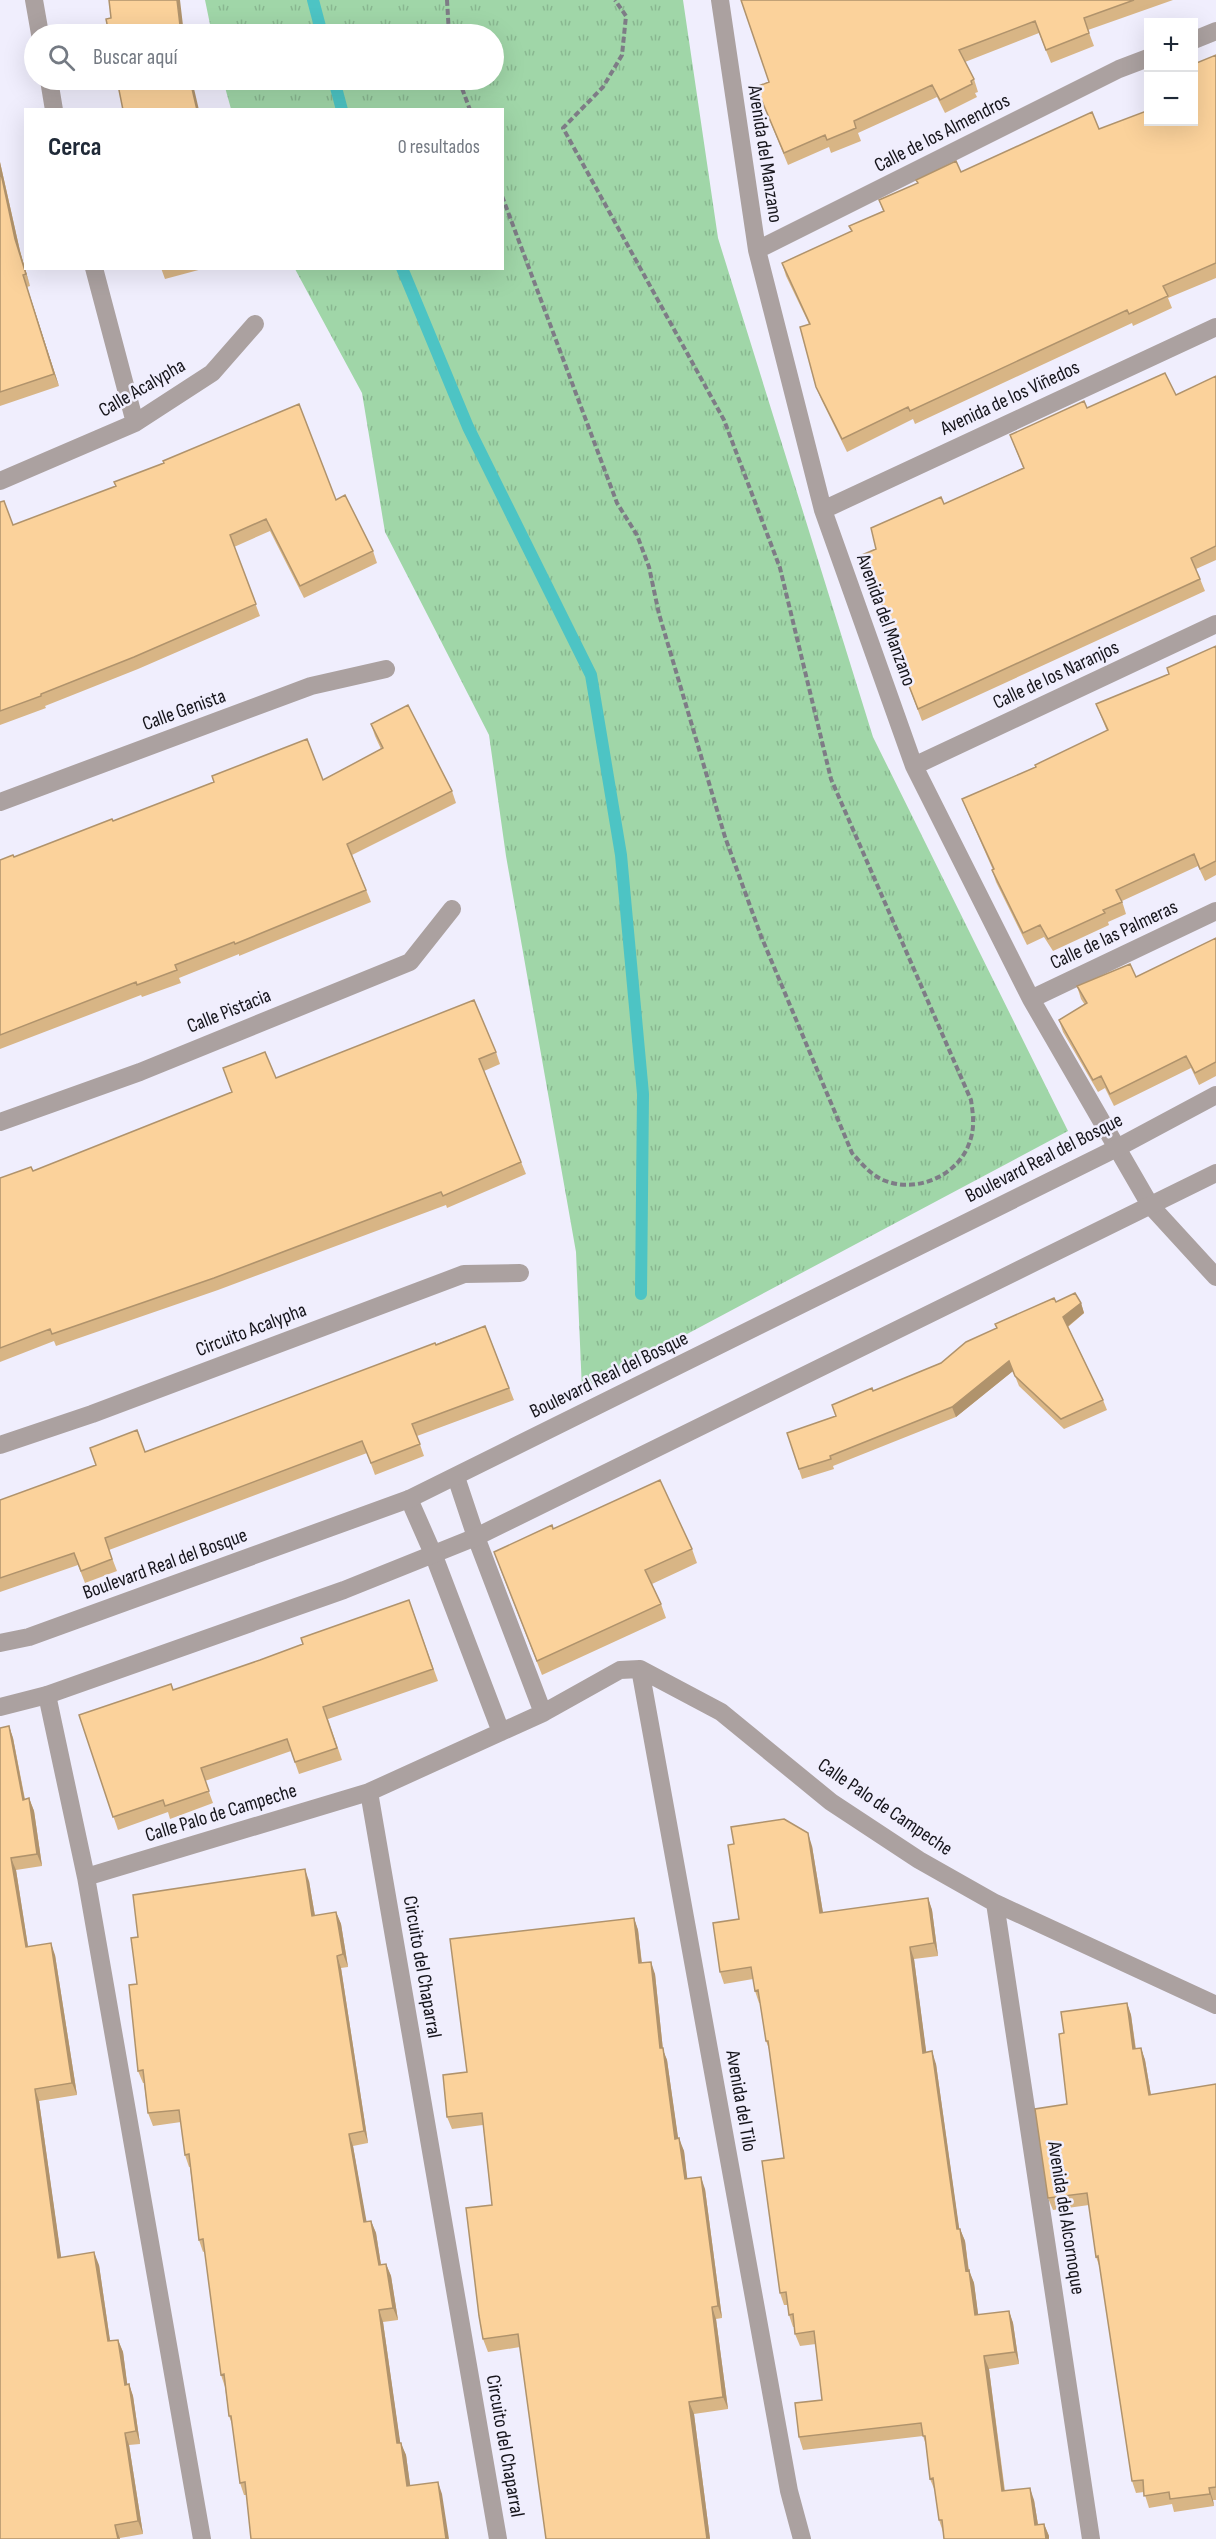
<!DOCTYPE html>
<html lang="es">
<head>
<meta charset="utf-8">
<style>
  :root { --surface:#fff; --page:#f6f6f7; --text:#1f2937; --muted:#747a83; --line:#e0e1e3 }
  body { margin:0; font-family:"Sofia Sans Condensed",sans-serif; background:var(--page); color:var(--text) }
  .controls { position:absolute; right:18px; top:18px; display:grid; overflow:hidden; border-radius:0px; box-shadow:0 6px 24px #0002 }
  .controls button { width:54px; height:54px; display:grid; place-items:center; padding:0; border:0; border-bottom:2px solid var(--line); background:var(--surface); color:var(--text); font:30px sans-serif }
  .list { margin:0; padding:0; list-style:none }
  h2 { display:flex; justify-content:space-between; align-items:center; height:78px; margin:0; padding:0 24px; font-size:26px }
  h2 small { font-size:20px; font-weight:400; color:var(--muted) }
  .icon { flex:none; width:33px; height:33px; fill:none; stroke:currentColor; stroke-width:2; stroke-linecap:round; stroke-linejoin:round }
  .map { position:relative; flex:none; width:1216px; height:2539px; overflow:hidden }
  .search { position:absolute; background:var(--surface); box-shadow:0 6px 24px #0002; left:24px; top:24px; width:480px; height:66px; display:flex; align-items:center; gap:15px; box-sizing:border-box; padding:0 21px; border-radius:33px; color:var(--muted); font-size:22px }
  .panel { position:absolute; background:var(--surface); box-shadow:0 6px 24px #0002; left:24px; top:108px; width:480px; height:162px; border-radius:0px }
  .map>svg:first-child { display:block }
  .park { fill:url(#park-tufts) }
  .lines { fill:none; stroke-linecap:round; stroke-linejoin:round }
  .stream { stroke:#4dc4c4; stroke-width:12 }
  .path { stroke:#7e7c86; stroke-width:4; stroke-dasharray:6 3; stroke-linecap:butt }
  .minor { stroke:#aba1a0; stroke-width:18 }
  .tertiary { stroke:#aba1a0; stroke-width:18 }
  .wall { fill:#d8b585 }
  .shaded-wall { fill:#b0936c }
  .building { fill:#fbd29b; stroke:#b0936c; stroke-width:1.5 }
  .labels { text-anchor:middle; dominant-baseline:central; stroke-width:5; stroke-linejoin:round; paint-order:stroke }
  .street-label { font-size:20px; fill:#16151b; stroke:#f0eefd }
</style>
</head>
<body>
<div class="map">
<svg width="1216" height="2539" viewBox="0 0 1216 2539">
  <defs>
    <pattern id="park-tufts" width="24" height="20" patternUnits="userSpaceOnUse" patternTransform="scale(1.5)"><rect width="24" height="20" fill="#a0d6a8"/><path d="M3 7l-1-3M5 7V3M7 7l1-3M15 17l-1-3M17 17v-4M19 17l1-3" fill="none" stroke="#89b790"/></pattern>
  </defs>
  <rect width="100%" height="100%" fill="#f0eefd"/>
  <path class="park" d="M 205,0 L 683,0 L 718,238 L 873,737 L 1068,1131 L 582,1390 L 576,1252 L 506,856 L 489,735 L 385,532 L 362,393 L 295,269 L 502,268 L 502,110 L 231,109 L 223,80 L 494,80 L 494,34 L 212,34 Z"/>
  <g class="lines">
    <path class="stream" d="M 313,0 L 322,34
      M 334,80 L 342,110
      M 402,268 L 468,427 L 591,675 L 621,855 L 643,1094 L 641,1294"/>
    <path class="path" d="M 447,0 L 449,34
      M 459,80 L 470,110
      M 502,196 L 617,503 L 637,535 L 649,567 L 659,614 L 725,837 L 761,936 L 852,1153 C 861,1163 870,1174 883,1180 C 916,1194 959,1176 970,1141 C 975,1127 973,1114 971,1100 L 831,779 L 780,568 L 724,420 L 563,128 L 603,87 L 622,55 L 626,16 L 615,0"/>
    <path class="minor" d="M 34,0 L 40,34
      M 720,0 L 757,250 L 823,510 L 914,766 L 1031,999 L 1150,1205 L 1216,1277
      M 1194,40 L 1216,31
      M 49,80 L 54,110
      M 757,250 L 1119,69 L 1148,58
      M 94,268 L 135,423
      M 0,481 L 135,423 L 212,373 L 255,324
      M 823,510 L 1216,327
      M 914,766 L 1216,624
      M 0,802 L 311,686 L 386,669
      M 1031,999 L 1216,911
      M 0,1122 L 140,1072 L 410,962 L 452,909
      M 0,1445 L 92,1414 L 464,1274 L 520,1273
      M 456,1477 L 476,1537 L 543,1713
      M 409,1499 L 434,1556 L 501,1732
      M 640,1669 L 789,2491 L 802,2539
      M 47,1695 L 86,1877 L 202,2539
      M 369,1792 L 498,2539
      M 86,1877 L 369,1792 L 543,1713 L 620,1670 L 640,1669 L 721,1712 L 831,1802 L 919,1860 L 995,1903 L 1216,2005
      M 995,1903 L 1091,2539"/>
    <path class="tertiary" d="M 0,1643 L 29,1637 L 409,1499 L 1117,1148 L 1216,1095
      M 0,1707 L 47,1695 L 344,1590 L 476,1537 L 1216,1173"/>
  </g>
  <path class="wall" d="M 741,0 L 1173,0 L 1088,30 L 1094,46 L 1051,63 L 1039,33 L 965,62 L 974,79 L 978,92 L 975,93 L 977,97 L 945,113 L 937,97 L 858,133 L 861,141 L 831,153 L 829,147 L 788,165 L 756,87 L 769,82 Z
    M 1216,55 L 1216,278 L 1168,298 L 1172,308 L 1133,326 L 1132,323 L 915,424 L 913,419 L 847,452 L 821,399 L 816,387 L 809,324 L 786,276 L 782,263 L 851,232 L 883,211 L 879,200 L 961,172 L 1099,129 L 1194,122 Z
    M 0,162 L 20,251 L 30,286 L 27,287 L 59,386 L 0,406 Z
    M 161,268 L 206,268 L 165,279 Z
    M 1216,376 L 1216,560 L 1196,569 L 1205,591 L 922,721 L 885,624 L 889,623 L 862,555 L 876,549 L 944,504 L 1023,468 L 1010,435 L 1087,408 L 1176,395 Z
    M 336,500 L 373,551 L 377,563 L 304,598 L 270,531 L 234,547 L 260,616 L 138,669 L 45,706 L 46,708 L 0,725 L 0,502 L 13,525 Z
    M 1216,646 L 1216,875 L 1205,881 L 1198,866 L 1122,901 L 1126,914 L 1108,922 L 1109,925 L 1053,951 L 1044,937 L 1027,945 L 996,882 L 992,870 L 993,870 L 967,811 L 962,799 L 1036,767 L 1107,731 L 1096,704 L 1169,674 Z
    M 371,724 L 452,791 L 456,803 L 352,855 L 371,902 L 239,956 L 239,954 L 179,978 L 181,983 L 142,997 L 141,995 L 0,1049 L 0,860 L 14,857 L 113,821 L 323,780 L 381,749 L 375,736 Z
    M 1216,938 L 1216,1076 L 1199,1085 L 1191,1068 L 1114,1106 L 1105,1088 L 1098,1092 L 1063,1032 L 1059,1020 L 1085,1005 L 1081,999 L 1077,986 L 1136,977 Z
    M 496,1052 L 500,1064 L 484,1071 L 526,1174 L 447,1208 L 446,1205 L 218,1290 L 56,1346 L 54,1341 L 0,1362 L 0,1178 L 33,1171 L 276,1078 Z
    M 1056,1302 L 1081,1303 L 1084,1313 L 1068,1327 L 1103,1400 L 1107,1410 L 1064,1429 L 1019,1386 L 1013,1371 L 956,1417 L 833,1466 L 834,1469 L 802,1479 L 787,1433 L 836,1416 L 873,1391 L 941,1363 Z
    M 485,1326 L 514,1400 L 417,1436 L 424,1456 L 375,1475 L 367,1453 L 109,1550 L 117,1571 L 85,1583 L 78,1565 L 0,1592 L 0,1500 L 145,1452 Z
    M 553,1529 L 692,1549 L 697,1563 L 652,1584 L 661,1604 L 666,1618 L 542,1675 L 499,1566 Z
    M 409,1600 L 438,1681 L 328,1719 L 342,1760 L 299,1774 L 291,1751 L 205,1781 L 213,1803 L 170,1819 L 168,1812 L 118,1830 L 79,1715 L 173,1690 L 260,1660 L 303,1644 Z
    M 9,1726 L 13,1738 L 25,1799 L 29,1798 L 34,1811 L 42,1866 L 16,1870 L 28,1947 L 55,1955 L 77,2095 L 39,2101 L 61,2258 L 99,2265 L 110,2341 L 118,2340 L 123,2352 L 127,2384 L 129,2384 L 133,2396 L 140,2444 L 129,2445 L 143,2534 L 120,2538 L 120,2539 L 0,2539 Z
    M 812,1846 L 823,1913 L 928,1898 L 932,1910 L 938,1956 L 914,1959 L 926,2052 L 936,2064 L 959,2229 L 960,2229 L 965,2241 L 969,2271 L 974,2283 L 978,2315 L 1009,2311 L 1013,2323 L 1019,2364 L 989,2369 L 1005,2491 L 1034,2500 L 1038,2525 L 1044,2524 L 1049,2536 L 943,2532 L 939,2520 L 935,2491 L 930,2479 L 926,2445 L 923,2436 L 803,2450 L 799,2437 L 822,2400 L 816,2344 L 800,2346 L 795,2334 L 795,2327 L 793,2327 L 789,2315 L 788,2305 L 784,2305 L 780,2293 L 784,2158 L 769,2049 L 766,2041 L 760,2003 L 759,2003 L 755,1991 L 753,1979 L 724,1984 L 720,1972 L 739,1919 Z
    M 309,1881 L 315,1916 L 336,1912 L 341,1924 L 348,1967 L 341,1968 L 368,2143 L 353,2146 L 366,2222 L 371,2221 L 376,2233 L 381,2265 L 386,2264 L 391,2276 L 398,2320 L 383,2322 L 400,2443 L 406,2455 L 410,2486 L 442,2494 L 244,2495 L 240,2483 L 232,2424 L 229,2416 L 225,2387 L 221,2375 L 205,2251 L 203,2252 L 199,2240 L 190,2167 L 189,2167 L 185,2155 L 181,2122 L 153,2126 L 148,2113 L 144,2083 L 143,2083 L 138,2071 L 137,1984 L 138,1937 Z
    M 634,1918 L 638,1930 L 642,1963 L 655,1974 L 663,2050 L 667,2060 L 678,2139 L 684,2151 L 687,2179 L 705,2189 L 722,2318 L 716,2319 L 728,2409 L 694,2414 L 710,2539 L 546,2539 L 520,2347 L 488,2352 L 483,2339 L 492,2205 L 483,2125 L 452,2129 L 447,2117 L 467,2072 Z
    M 1127,2003 L 1131,2015 L 1136,2049 L 1141,2048 L 1145,2060 L 1151,2095 L 1216,2084 L 1216,2500 L 1213,2500 L 1214,2506 L 1174,2512 L 1172,2504 L 1149,2508 L 1144,2492 L 1136,2493 L 1132,2481 L 1100,2268 L 1096,2257 L 1089,2205 L 1053,2210 L 1048,2198 L 1067,2104 L 1064,2033 Z"/>
  <path class="shaded-wall" d="M 177,0 L 180,0 L 184,34 L 181,34 Z
    M 190,80 L 192,80 L 199,110 L 197,110 Z
    M 0,162 L 20,251 L 30,286 L 15,239 L 0,169 Z
    M 23,275 L 27,287 L 59,386 L 54,374 Z
    M 1081,1303 L 1084,1313 L 1067,1327 L 1063,1317 Z
    M 1009,1361 L 1013,1371 L 956,1417 L 952,1407 Z
    M 9,1726 L 13,1738 L 27,1812 L 23,1800 Z
    M 29,1798 L 34,1811 L 42,1866 L 37,1854 Z
    M 808,1833 L 812,1846 L 825,1925 L 820,1913 Z
    M 11,1858 L 16,1870 L 30,1959 L 26,1947 Z
    M 305,1869 L 309,1881 L 317,1928 L 312,1916 Z
    M 928,1898 L 932,1910 L 938,1956 L 934,1943 Z
    M 336,1912 L 341,1924 L 348,1967 L 343,1954 Z
    M 634,1918 L 638,1930 L 643,1975 L 639,1963 Z
    M 51,1943 L 55,1955 L 77,2095 L 72,2083 Z
    M 910,1947 L 914,1959 L 928,2065 L 923,2053 Z
    M 337,1956 L 341,1968 L 368,2143 L 364,2131 Z
    M 651,1962 L 655,1974 L 663,2050 L 667,2060 L 680,2151 L 675,2139 L 660,2048 Z
    M 1127,2003 L 1131,2015 L 1137,2061 L 1133,2049 Z
    M 1141,2048 L 1145,2060 L 1153,2107 L 1149,2095 Z
    M 932,2051 L 936,2064 L 961,2241 L 957,2229 Z
    M 35,2089 L 39,2101 L 63,2270 L 58,2258 Z
    M 349,2134 L 353,2146 L 369,2235 L 364,2222 Z
    M 679,2138 L 684,2151 L 689,2192 L 685,2179 Z
    M 701,2177 L 705,2189 L 722,2318 L 718,2306 Z
    M 371,2221 L 376,2233 L 383,2278 L 379,2265 Z
    M 960,2229 L 965,2241 L 970,2283 L 966,2271 Z
    M 94,2252 L 99,2265 L 112,2354 L 108,2341 Z
    M 386,2264 L 391,2276 L 398,2320 L 393,2308 Z
    M 969,2270 L 974,2283 L 980,2328 L 975,2315 Z
    M 712,2307 L 716,2319 L 728,2409 L 723,2397 Z
    M 379,2310 L 383,2322 L 402,2455 L 397,2443 Z
    M 1009,2311 L 1013,2323 L 1019,2364 L 1015,2352 Z
    M 118,2340 L 123,2352 L 129,2397 L 125,2385 Z
    M 984,2356 L 989,2369 L 1006,2504 L 1002,2491 Z
    M 129,2384 L 133,2396 L 140,2444 L 136,2431 Z
    M 689,2402 L 694,2414 L 710,2539 L 707,2539 Z
    M 125,2433 L 129,2445 L 143,2534 L 138,2521 Z
    M 401,2443 L 406,2455 L 412,2498 L 407,2486 Z
    M 438,2482 L 442,2494 L 449,2539 L 446,2539 Z
    M 1030,2488 L 1034,2500 L 1040,2537 L 1035,2525 Z
    M 1209,2488 L 1213,2500 L 1214,2506 L 1210,2494 Z
    M 1044,2524 L 1049,2536 L 1049,2539 L 1046,2539 Z
    M 115,2525 L 120,2539 L 118,2539 Z"/>
  <path class="building" d="M 109,0 L 177,0 L 181,34 L 109,34 L 106,19 L 111,18 Z
    M 741,0 L 1134,0 L 1084,18 L 1089,33 L 1046,50 L 1035,21 L 959,50 L 974,79 L 971,81 L 972,84 L 940,100 L 932,85 L 854,121 L 856,128 L 827,140 L 825,135 L 784,153 L 756,87 L 769,82 Z
    M 1216,55 L 1216,263 L 1163,286 L 1168,296 L 1129,314 L 1127,310 L 910,411 L 908,407 L 842,439 L 816,387 L 800,327 L 810,324 L 782,263 L 852,231 L 849,226 L 884,211 L 879,200 L 918,183 L 916,180 L 956,161 L 961,172 L 1092,112 L 1099,129 L 1149,110 L 1149,122 L 1194,122 L 1194,64 Z
    M 117,80 L 190,80 L 197,110 L 123,110 Z
    M 0,169 L 15,239 L 26,274 L 23,275 L 54,374 L 0,392 Z
    M 1165,373 L 1176,395 L 1216,376 L 1216,546 L 1191,558 L 1200,579 L 918,709 L 885,624 L 889,622 L 862,555 L 876,549 L 871,528 L 941,497 L 944,504 L 1024,468 L 1010,435 L 1084,401 L 1087,408 Z
    M 299,404 L 336,500 L 345,495 L 373,551 L 300,586 L 266,519 L 230,535 L 256,604 L 134,657 L 41,694 L 41,696 L 0,711 L 0,502 L 4,501 L 13,525 L 116,486 L 114,482 L 164,463 L 163,461 Z
    M 1216,646 L 1216,861 L 1200,869 L 1194,854 L 1116,890 L 1122,902 L 1103,910 L 1105,913 L 1048,939 L 1040,925 L 1023,933 L 992,870 L 994,869 L 962,799 L 1036,767 L 1035,765 L 1108,730 L 1096,704 L 1169,674 L 1167,668 Z
    M 408,705 L 452,791 L 347,844 L 366,890 L 235,944 L 234,942 L 175,965 L 177,970 L 137,985 L 136,982 L 0,1035 L 0,860 L 13,855 L 14,857 L 112,819 L 113,821 L 214,782 L 212,776 L 307,739 L 323,780 L 383,748 L 371,724 Z
    M 1216,938 L 1216,1062 L 1195,1073 L 1186,1056 L 1110,1094 L 1101,1076 L 1093,1080 L 1059,1020 L 1087,1003 L 1077,986 L 1130,964 L 1136,977 Z
    M 474,1000 L 496,1052 L 479,1059 L 521,1162 L 443,1196 L 441,1192 L 214,1278 L 52,1334 L 50,1329 L 0,1348 L 0,1178 L 31,1167 L 33,1171 L 232,1092 L 223,1068 L 265,1052 L 276,1078 Z
    M 1075,1293 L 1081,1303 L 1063,1317 L 1103,1400 L 1061,1419 L 1015,1376 L 1009,1361 L 952,1407 L 830,1456 L 831,1459 L 799,1469 L 787,1433 L 836,1416 L 832,1405 L 872,1388 L 873,1391 L 941,1363 L 966,1342 L 997,1328 L 995,1324 L 1054,1298 L 1056,1302 Z
    M 485,1326 L 509,1388 L 412,1424 L 420,1444 L 371,1463 L 362,1441 L 105,1538 L 112,1559 L 81,1571 L 74,1553 L 0,1578 L 0,1500 L 96,1465 L 90,1448 L 137,1430 L 145,1452 L 435,1343 L 436,1345 Z
    M 660,1480 L 692,1549 L 645,1570 L 661,1604 L 537,1661 L 494,1552 L 552,1525 L 553,1529 Z
    M 409,1600 L 433,1669 L 323,1707 L 337,1748 L 295,1762 L 287,1739 L 201,1768 L 209,1791 L 165,1806 L 163,1800 L 113,1817 L 79,1715 L 171,1684 L 173,1690 L 260,1660 L 303,1644 L 301,1638 Z
    M 9,1726 L 23,1800 L 29,1798 L 37,1854 L 11,1858 L 26,1947 L 51,1943 L 72,2083 L 35,2089 L 58,2258 L 94,2252 L 108,2341 L 118,2340 L 125,2385 L 129,2384 L 136,2431 L 125,2433 L 138,2521 L 115,2525 L 118,2539 L 0,2539 L 0,1728 Z
    M 784,1819 L 808,1833 L 820,1913 L 928,1898 L 934,1943 L 910,1947 L 923,2053 L 932,2051 L 957,2229 L 960,2229 L 966,2271 L 969,2270 L 975,2315 L 1009,2311 L 1015,2352 L 984,2356 L 1002,2491 L 1030,2488 L 1035,2525 L 1044,2524 L 1046,2539 L 944,2539 L 942,2520 L 939,2520 L 933,2478 L 930,2479 L 925,2436 L 923,2436 L 921,2423 L 799,2437 L 795,2403 L 822,2400 L 814,2331 L 795,2334 L 793,2314 L 789,2315 L 786,2292 L 780,2293 L 762,2161 L 784,2158 L 768,2041 L 766,2041 L 758,1990 L 755,1991 L 751,1967 L 720,1972 L 713,1923 L 739,1919 L 728,1845 L 734,1844 L 731,1827 Z
    M 305,1869 L 312,1916 L 336,1912 L 343,1954 L 337,1956 L 364,2131 L 349,2134 L 364,2222 L 371,2221 L 379,2265 L 386,2264 L 393,2308 L 379,2310 L 397,2443 L 401,2443 L 407,2486 L 438,2482 L 446,2539 L 251,2539 L 245,2482 L 240,2483 L 231,2416 L 229,2416 L 224,2374 L 221,2375 L 215,2331 L 203,2239 L 199,2240 L 189,2154 L 185,2155 L 179,2110 L 148,2113 L 143,2070 L 138,2071 L 129,1985 L 137,1984 L 131,1938 L 138,1937 L 133,1895 Z
    M 634,1918 L 639,1963 L 651,1962 L 660,2048 L 663,2048 L 675,2139 L 679,2138 L 685,2179 L 701,2177 L 718,2306 L 712,2307 L 723,2397 L 689,2402 L 707,2539 L 546,2539 L 518,2334 L 483,2339 L 479,2316 L 466,2208 L 492,2205 L 482,2113 L 447,2117 L 443,2075 L 467,2072 L 450,1939 Z
    M 1127,2003 L 1133,2049 L 1141,2048 L 1149,2095 L 1216,2084 L 1216,2487 L 1209,2488 L 1210,2494 L 1170,2499 L 1169,2492 L 1144,2496 L 1143,2480 L 1132,2481 L 1098,2256 L 1096,2257 L 1087,2193 L 1048,2198 L 1035,2109 L 1067,2104 L 1059,2034 L 1064,2033 L 1061,2012 Z"/>
  <g class="labels">
    <g class="street-label">
      <text transform="translate(942 133) rotate(-27)">Calle de los Almendros</text>
      <text transform="translate(765 154) rotate(81)">Avenida del Manzano</text>
      <text transform="translate(142 388) rotate(-30)">Calle Acalypha</text>
      <text transform="translate(1010 398) rotate(-25)">Avenida de los Viñedos</text>
      <text transform="translate(886 620) rotate(70)">Avenida del Manzano</text>
      <text transform="translate(1056 675) rotate(-25)">Calle de los Naranjos</text>
      <text transform="translate(184 710) rotate(-20)">Calle Genista</text>
      <text transform="translate(1114 935) rotate(-25)">Calle de las Palmeras</text>
      <text transform="translate(229 1011) rotate(-22)">Calle Pistacia</text>
      <text transform="translate(1044 1158) rotate(-27)">Boulevard Real del Bosque</text>
      <text transform="translate(251 1330) rotate(-21)">Circuito Acalypha</text>
      <text transform="translate(609 1375) rotate(-26)">Boulevard Real del Bosque</text>
      <text transform="translate(165 1564) rotate(-20)">Boulevard Real del Bosque</text>
      <text transform="translate(885 1807) rotate(34)">Calle Palo de Campeche</text>
      <text transform="translate(221 1813) rotate(-17)">Calle Palo de Campeche</text>
      <text transform="translate(422 1967) rotate(80)">Circuito del Chaparral</text>
      <text transform="translate(741 2101) rotate(80)">Avenida del Tilo</text>
      <text transform="translate(1066 2218) rotate(81)">Avenida del Alcornoque</text>
      <text transform="translate(505 2446) rotate(80)">Circuito del Chaparral</text>
    </g>
  </g>
</svg>
<div class="controls">
<button>+</button>
<button>−</button>
</div>
<div class="search"><svg class="icon" aria-label="search" viewBox="0 0 24 24"><circle cx="10" cy="10" r="6"/><path d="M15 15l6 6"/></svg>Buscar aquí</div>
<section class="panel">
<h2>Cerca<small>0 resultados</small></h2>
<ul class="list">
</ul>
</section>
</div>
</body>
</html>
